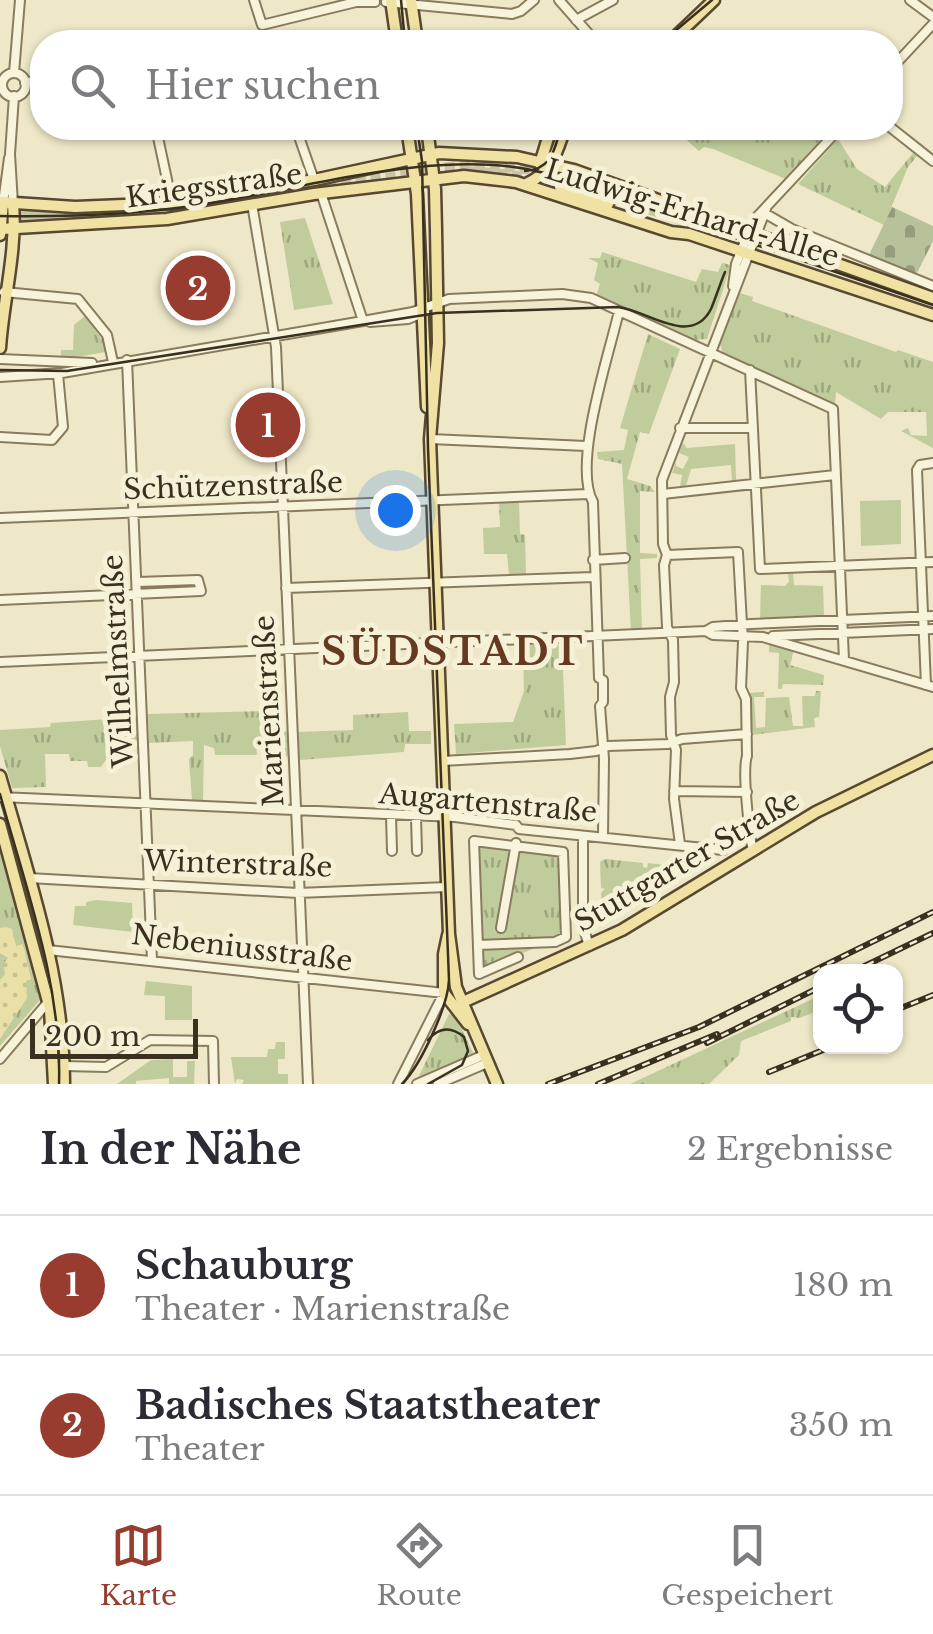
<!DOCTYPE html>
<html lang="de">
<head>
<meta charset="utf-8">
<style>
  :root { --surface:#fff; --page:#f2f2f3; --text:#2b2b33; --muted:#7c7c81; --line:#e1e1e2; --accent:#973c2e }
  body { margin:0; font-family:"Libre Baskerville",serif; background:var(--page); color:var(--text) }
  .controls { position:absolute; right:30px; bottom:30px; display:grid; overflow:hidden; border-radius:20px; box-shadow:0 2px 8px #0004 }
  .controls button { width:90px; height:90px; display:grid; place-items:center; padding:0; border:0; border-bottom:2px solid var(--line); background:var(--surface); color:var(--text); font:50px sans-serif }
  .scale { position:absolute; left:30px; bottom:25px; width:168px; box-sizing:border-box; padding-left:10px; border:5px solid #3a3020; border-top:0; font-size:28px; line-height:35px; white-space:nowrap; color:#3a3020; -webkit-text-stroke:8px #f5f1d7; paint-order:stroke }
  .you { position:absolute; left:395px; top:510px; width:35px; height:35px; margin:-25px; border:8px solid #fff; border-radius:50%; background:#1a73e8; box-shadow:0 0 0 15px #1a73e833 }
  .badge { display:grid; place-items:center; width:65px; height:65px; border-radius:50%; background:var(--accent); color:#fff; font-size:32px; font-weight:700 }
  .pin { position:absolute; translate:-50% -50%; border:5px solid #fff; box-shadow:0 2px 10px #0006 }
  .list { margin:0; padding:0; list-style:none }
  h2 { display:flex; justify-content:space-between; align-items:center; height:130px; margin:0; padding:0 40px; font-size:42px }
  h2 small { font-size:32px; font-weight:400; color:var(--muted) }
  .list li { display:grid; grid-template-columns:65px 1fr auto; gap:30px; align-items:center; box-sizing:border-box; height:140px; padding:0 40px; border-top:2px solid var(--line) }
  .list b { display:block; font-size:38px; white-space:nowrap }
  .list p { margin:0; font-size:32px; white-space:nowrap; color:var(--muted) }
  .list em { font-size:32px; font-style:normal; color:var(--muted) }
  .icon { flex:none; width:55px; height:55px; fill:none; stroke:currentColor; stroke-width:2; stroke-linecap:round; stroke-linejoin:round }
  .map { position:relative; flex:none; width:933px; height:1084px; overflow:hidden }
  .search { position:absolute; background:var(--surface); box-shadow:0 2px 8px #0004; left:30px; right:30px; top:30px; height:110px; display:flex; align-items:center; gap:25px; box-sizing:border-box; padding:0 35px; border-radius:40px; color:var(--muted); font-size:38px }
  .sheet { height:410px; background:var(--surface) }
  nav { display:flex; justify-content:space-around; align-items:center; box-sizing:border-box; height:140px; border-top:2px solid var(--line); background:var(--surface); font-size:28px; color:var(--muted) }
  nav a { display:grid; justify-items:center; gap:5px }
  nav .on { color:var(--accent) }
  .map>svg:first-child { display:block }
  .grass { fill:url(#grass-tufts) }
  .sand { fill:url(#sand-dots) }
  .cemetery { fill:url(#cemetery-stones) }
  .garden { fill:#c0cc9c }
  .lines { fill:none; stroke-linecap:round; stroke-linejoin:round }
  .major-tunnel { stroke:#cac3a6; stroke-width:10; stroke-dasharray:10 5; stroke-linecap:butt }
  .minor-casing { stroke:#897b5d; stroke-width:12 }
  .major-casing { stroke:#584831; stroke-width:15 }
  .minor { stroke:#f8f4db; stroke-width:8 }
  .major { stroke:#efe2a2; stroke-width:10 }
  .tram { stroke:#3a3020; stroke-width:2.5 }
  .rail-casing { stroke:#3a3020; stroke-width:6 }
  .rail { stroke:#f5f1d7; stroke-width:2.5; stroke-dasharray:8; stroke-linecap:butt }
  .labels { text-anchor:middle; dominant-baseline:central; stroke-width:10; stroke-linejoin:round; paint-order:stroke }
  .street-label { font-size:28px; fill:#3a3020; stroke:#f5f1d7 }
  .district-label { font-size:38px; font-weight:bold; letter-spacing:2.5px; fill:#663921; stroke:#f5f1d7 }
</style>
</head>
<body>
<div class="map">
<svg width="933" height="1084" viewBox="0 0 933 1084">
  <defs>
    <pattern id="grass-tufts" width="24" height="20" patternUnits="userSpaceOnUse" patternTransform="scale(2.5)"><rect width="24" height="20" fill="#c0cc9c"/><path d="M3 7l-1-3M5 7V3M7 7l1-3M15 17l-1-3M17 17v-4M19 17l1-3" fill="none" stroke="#9da67f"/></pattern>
    <pattern id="sand-dots" width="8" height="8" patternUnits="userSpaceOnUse" patternTransform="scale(2.5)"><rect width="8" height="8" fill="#e8e0a6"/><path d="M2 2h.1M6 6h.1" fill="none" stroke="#c8c08f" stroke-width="1.8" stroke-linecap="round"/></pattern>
    <pattern id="cemetery-stones" width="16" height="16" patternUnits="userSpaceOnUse" patternTransform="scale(2.5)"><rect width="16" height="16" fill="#b7c19a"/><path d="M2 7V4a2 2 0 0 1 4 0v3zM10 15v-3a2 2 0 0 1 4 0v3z" fill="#969d7d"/></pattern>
  </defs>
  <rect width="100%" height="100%" fill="#eee8c8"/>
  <path class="grass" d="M 673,128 L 832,128 L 786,179 L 713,149 L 704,147 L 699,151 Z
    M 838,139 L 857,169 L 885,187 L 913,153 L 917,156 L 908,167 L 884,225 L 798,184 Z
    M 565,174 L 593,178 L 591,186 L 693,220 L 720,225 L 729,230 L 725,241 L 561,184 L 556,189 L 558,179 Z
    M 184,206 L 185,215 L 24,224 L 24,211 C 78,212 130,207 184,206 Z
    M 305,218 L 333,304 L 294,310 L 280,222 Z
    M 602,252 L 696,282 L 702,269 L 718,272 L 722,263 L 731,265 L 707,339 L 693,340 L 596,296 L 600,284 L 594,280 L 598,263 L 588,258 L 600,258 Z
    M 740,293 L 753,297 L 752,301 L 896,352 L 898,350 L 933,362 L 933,448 L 901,431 L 908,428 L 911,435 L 927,436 L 926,412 L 888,412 L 881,419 L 836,392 L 835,404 L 723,353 L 719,342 Z
    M 85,316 L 103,341 L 106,352 L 76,357 L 61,356 L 61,350 L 73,350 L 74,325 Z
    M 648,334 L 680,349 L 649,434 L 640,432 L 627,479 L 650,486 L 655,492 L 640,491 L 640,553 L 657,554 L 657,558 L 640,559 L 642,631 L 631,632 L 622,464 L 598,459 L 597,452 L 624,450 L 628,430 L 620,428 Z
    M 499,502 L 519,502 L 520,534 L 525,535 L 526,575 L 509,575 L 507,554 L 484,554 L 483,528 L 500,527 Z
    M 769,642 L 794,649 L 790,665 L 824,675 L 823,685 L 783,684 L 782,689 L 778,689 L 779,653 L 769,652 Z
    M 562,644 L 566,745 L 456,754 L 454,724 L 513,722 L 524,691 L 523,645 Z
    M 816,691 L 821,691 L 819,717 L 814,718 L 815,727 L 751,735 L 749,693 L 764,692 L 764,697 L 754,697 L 756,728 L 765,727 L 766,698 L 789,697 L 793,726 L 803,726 L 802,696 L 815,696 Z
    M 264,711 L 265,732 L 289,731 L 290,756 L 280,757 L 279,744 L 256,744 L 257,755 L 215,755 L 214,748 L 204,745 L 203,801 L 192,800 L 189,759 L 193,755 L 193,741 L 149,743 L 148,714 Z
    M 408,712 L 409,731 L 431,731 L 431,744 L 405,744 L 404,752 L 299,760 L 297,732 L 353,730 L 353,715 Z
    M 138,717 L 140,740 L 119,741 L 101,767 L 88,767 L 87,761 L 70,761 L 69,754 L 45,754 L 46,787 L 12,788 L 0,746 L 0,730 L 50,727 L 51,723 Z
    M 478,844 L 560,854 L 563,936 L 483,970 Z
    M 0,848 L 40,1000 L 0,1046 Z
    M 605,859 L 643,863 L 643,867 L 647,868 L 648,863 L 666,865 L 669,878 L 658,887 L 656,884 L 652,885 L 654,890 L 627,905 L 622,903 L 623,908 L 607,917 L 602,914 L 601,893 L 605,889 L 601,888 L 600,862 Z
    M 819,996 L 820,1010 L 800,1018 L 791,1017 L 791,1021 L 741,1041 L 739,1055 L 709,1084 L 630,1084 Z
    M 449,1014 L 456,1016 L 474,1055 L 417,1080 Z"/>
  <path class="sand" d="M 6,927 L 12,929 L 16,946 L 23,944 L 31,979 L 26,981 L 27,998 L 0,1039 L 0,980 L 5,974 L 3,964 L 8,958 L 0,953 L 0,928 Z"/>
  <path class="cemetery" d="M 892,207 L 933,226 L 933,241 L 917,273 L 909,273 L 869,255 Z"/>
  <path class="garden" d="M 683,443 L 687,448 L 735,444 L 736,480 L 732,481 L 731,465 L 691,469 L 686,486 L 680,487 L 682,475 L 672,473 L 676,462 L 676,466 L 683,469 L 689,457 L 679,453 Z
    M 901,500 L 901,544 L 861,546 L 860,501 Z
    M 788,574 L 793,574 L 794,585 L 823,586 L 824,616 L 760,619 L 761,585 L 785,586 L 789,582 Z
    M 97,900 L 132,903 L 133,932 L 73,925 L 75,906 L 86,906 L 86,902 Z
    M 146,981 L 192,986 L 192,1020 L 165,1020 L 165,996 L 144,995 Z
    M 276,1042 L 285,1042 L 285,1059 L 278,1059 L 278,1074 L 288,1074 L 288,1084 L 242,1084 L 244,1080 L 237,1079 L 235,1084 L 231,1057 L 267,1057 L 268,1049 L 275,1049 Z
    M 173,1059 L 173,1077 L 187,1077 L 187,1061 L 195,1061 L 194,1084 L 169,1084 L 169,1078 L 136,1081 L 136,1084 L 117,1084 L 151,1060 Z"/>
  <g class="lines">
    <path class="major-tunnel" d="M 467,171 L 513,175 L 560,187
      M 311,185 C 406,170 497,152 591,184
      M 0,216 L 115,213 L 181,207"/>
    <defs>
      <path id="minor" d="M 254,0 L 262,25 L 356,2 L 375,2
        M 559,0 L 596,42
        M 910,0 L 933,17
        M 386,2 L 512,14 L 521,11 L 534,0
        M 576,20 L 613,0
        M 890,70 L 933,24
        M 14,73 L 20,0
        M2 85a12 12 0 1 1 24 0a12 12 0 1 1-24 0Z
        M 25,83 L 42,79
        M 890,127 L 933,161
        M 156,128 L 172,203
        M 296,128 L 314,180
        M 321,193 L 363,321
        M 3,203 L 9,158
        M 13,204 L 10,154 L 14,96
        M 252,204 L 276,347 L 308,1084
        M 766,214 L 792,229 L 933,286
        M 733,286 L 736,264 L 753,221 L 840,128
        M 4,292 L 78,299 L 107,335 L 113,362
        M 370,322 L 408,319 L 425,312
        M 0,359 L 92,363
        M 127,360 L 152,960
        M 750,370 L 760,569 L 933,562
        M 0,377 L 62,373 L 363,321 L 413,312 L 449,299 L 562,294 L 591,298 L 833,409 L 844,660
        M 680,428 L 751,428
        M 0,437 L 52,440 L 63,427 L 58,374
        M 430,439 L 586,446
        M 663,494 L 835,475
        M 0,518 L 588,494
        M 667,555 L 738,552 L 743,642 L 741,688 L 746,699 L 747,756 C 742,770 749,833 753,851
        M 593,560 L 625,558
        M 286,588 L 593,577
        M 0,600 L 201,591 L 198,580 L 137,582
        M 706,631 L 713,635 L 763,637 L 933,687
        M 773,636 L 933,629
        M 0,662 L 706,631 L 713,627 L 751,624 L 933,616
        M 926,685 L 917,470 L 920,465 L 933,463
        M 442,761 L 570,754 L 596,751 L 608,746 L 668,744 L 682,739 L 747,734
        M 674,791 L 747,792
        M 0,797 L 455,817 L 516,825 L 519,829 L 723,850
        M 391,816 L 392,851
        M 416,818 L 417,851
        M 583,836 L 583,926 L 589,946
        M 603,836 L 604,759 L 600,706 L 603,702 L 603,680 L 599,678 L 593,502 C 572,464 609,355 619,311
        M 680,844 L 674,799 L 676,750 L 671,735 L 670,697 L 674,682 L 673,640 L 667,627 L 664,565 L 667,555 L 663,544 L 662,480 L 766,209
        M 29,878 L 298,893 L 447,887
        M 501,928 L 516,843
        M 478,945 L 555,942 L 566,937 L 563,852 L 474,841 L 479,974 L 518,957
        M 48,950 L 444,993 L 398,1084
        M 0,1059 L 48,1002
        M 64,1066 L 106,1067 L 150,1040 L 213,1041 L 214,1084
        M 417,1084 L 484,1055
        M 438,1084 L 487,1063"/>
      <path id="major" d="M 391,0 L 397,42
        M 411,0 L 417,42
        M 670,42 L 714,0
        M 407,128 L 417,194 L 427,407
        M 427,128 L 435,189 L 436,230 L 438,343 L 430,439 L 449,934 L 456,987 L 497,1084
        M 540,164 L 551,128
        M 526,184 C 553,172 556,153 565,128
        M 591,184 L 641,200
        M 560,187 L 608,204
        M 0,202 L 75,207 L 172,203 L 314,180 L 439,153 L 517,157 L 574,170 L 933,298
        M 0,229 L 167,219 L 314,194 L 464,176 L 516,182 L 671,232 L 689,234 L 933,315
        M 0,235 L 3,203
        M 0,348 C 3,301 17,251 13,204
        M 0,776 C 29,877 64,978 64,1084
        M 0,824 L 50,1009 L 54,1084
        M 444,993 L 444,954 L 448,935
        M 444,993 L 468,1024
        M 463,1002 L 622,930 L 816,812 L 933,755"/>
    </defs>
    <use href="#minor" class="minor-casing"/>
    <use href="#major" class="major-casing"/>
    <use href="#minor" class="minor"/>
    <use href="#major" class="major"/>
    <path class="tram" d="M 401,0 L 405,42
      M 662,42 L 712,0
      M 525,171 C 553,169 554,149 561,128
      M 0,216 C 69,217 137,215 205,204 C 308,188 443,146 544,173 L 933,305
      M 0,370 L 67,371 L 437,313 L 618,307 C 647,310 691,348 711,309 C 716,297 720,284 725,272
      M 0,794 C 26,889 62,984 59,1084
      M 428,1040 C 439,1027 451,1026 464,1037 L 468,1051 L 462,1065 L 428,1084
      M 402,1084 C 421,1065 448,1006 449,980 L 428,448 L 422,161 L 417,128"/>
    <defs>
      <path id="rail" d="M 852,972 L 933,933
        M 896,1010 L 933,995
        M 707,1043 L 820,987
        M 769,1072 L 833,1046
        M 548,1084 L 699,1027 L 933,912
        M 598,1084 L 717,1034"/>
    </defs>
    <use href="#rail" class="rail-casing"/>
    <use href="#rail" class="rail"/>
  </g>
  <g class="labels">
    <g class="street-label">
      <text transform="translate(214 186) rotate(-8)">Kriegsstraße</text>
      <text transform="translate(692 213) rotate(17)">Ludwig-Erhard-Allee</text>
      <text transform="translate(233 486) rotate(-2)">Schützenstraße</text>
      <text transform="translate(118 661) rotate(-93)">Wilhelmstraße</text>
      <text transform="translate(269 711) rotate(-93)">Marienstraße</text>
      <text transform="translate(488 803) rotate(5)">Augartenstraße</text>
      <text transform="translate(687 861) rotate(-30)">Stuttgarter Straße</text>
      <text transform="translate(238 864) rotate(2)">Winterstraße</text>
      <text transform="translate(242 948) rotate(7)">Nebeniusstraße</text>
    </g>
    <g class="district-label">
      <text x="453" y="651">SÜDSTADT</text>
    </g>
  </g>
</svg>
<div class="controls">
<button><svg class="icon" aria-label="locate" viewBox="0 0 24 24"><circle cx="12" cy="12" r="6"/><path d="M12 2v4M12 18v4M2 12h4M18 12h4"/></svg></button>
</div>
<div class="scale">200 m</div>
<div class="you"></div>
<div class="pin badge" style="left:268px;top:425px">1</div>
<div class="pin badge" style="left:198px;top:288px">2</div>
<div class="search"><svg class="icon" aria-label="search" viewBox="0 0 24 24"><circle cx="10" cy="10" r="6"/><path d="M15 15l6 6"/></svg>Hier suchen</div>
</div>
<section class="sheet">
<h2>In der Nähe<small>2 Ergebnisse</small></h2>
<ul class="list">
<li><span class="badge">1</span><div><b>Schauburg</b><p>Theater · Marienstraße</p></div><em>180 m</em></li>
<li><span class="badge">2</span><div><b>Badisches Staatstheater</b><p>Theater</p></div><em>350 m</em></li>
</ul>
</section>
<nav>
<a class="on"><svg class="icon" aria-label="map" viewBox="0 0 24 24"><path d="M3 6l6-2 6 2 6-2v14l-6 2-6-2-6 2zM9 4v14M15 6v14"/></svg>Karte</a>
<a><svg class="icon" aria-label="directions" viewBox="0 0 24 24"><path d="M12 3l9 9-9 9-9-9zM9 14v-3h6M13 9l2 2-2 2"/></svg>Route</a>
<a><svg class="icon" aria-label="saved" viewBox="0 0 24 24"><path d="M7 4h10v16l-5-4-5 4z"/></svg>Gespeichert</a>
</nav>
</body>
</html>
